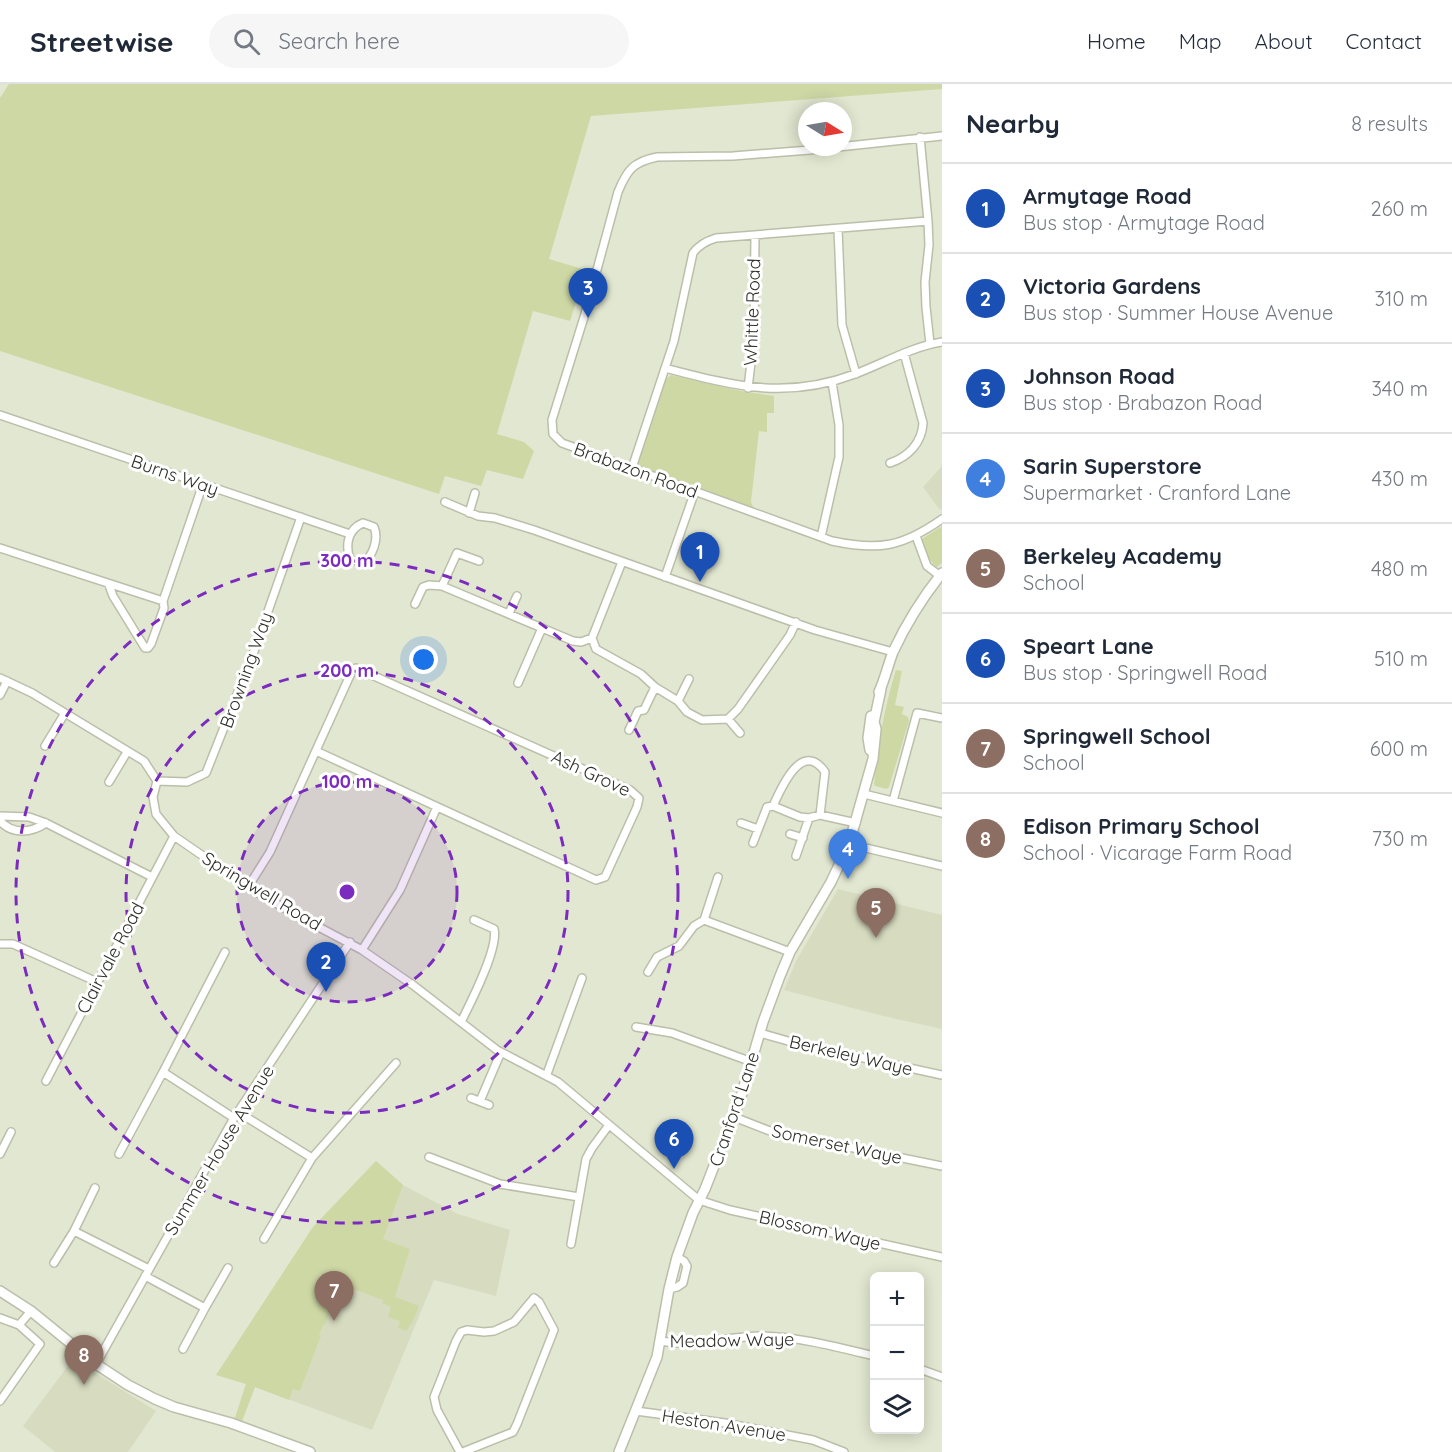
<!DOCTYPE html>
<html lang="en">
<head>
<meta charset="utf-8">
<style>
  :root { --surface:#fff; --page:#f6f6f7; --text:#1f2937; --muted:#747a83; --line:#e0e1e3; --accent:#9956cb }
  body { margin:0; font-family:Quicksand,sans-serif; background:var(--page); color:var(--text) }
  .controls { position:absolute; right:18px; bottom:18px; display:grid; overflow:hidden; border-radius:9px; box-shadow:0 3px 15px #0003 }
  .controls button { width:54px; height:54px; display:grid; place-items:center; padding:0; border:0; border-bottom:2px solid var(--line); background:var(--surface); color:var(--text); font:30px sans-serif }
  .compass { position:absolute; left:798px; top:18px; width:54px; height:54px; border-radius:50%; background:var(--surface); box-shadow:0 3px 15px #0003; rotate:101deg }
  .you { position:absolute; left:424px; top:576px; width:21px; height:21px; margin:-15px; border:4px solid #fff; border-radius:50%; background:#1a73e8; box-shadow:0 0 0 9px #1a73e833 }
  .badge { display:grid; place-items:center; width:39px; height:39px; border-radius:50%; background:var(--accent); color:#fff; font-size:20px; font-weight:700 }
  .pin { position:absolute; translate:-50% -50px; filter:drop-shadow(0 2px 3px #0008) }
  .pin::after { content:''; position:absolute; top:32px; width:21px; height:18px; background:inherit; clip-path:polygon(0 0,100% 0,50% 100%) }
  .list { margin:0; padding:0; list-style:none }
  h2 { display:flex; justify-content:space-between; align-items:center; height:78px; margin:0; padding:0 24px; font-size:26px }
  h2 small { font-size:20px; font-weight:400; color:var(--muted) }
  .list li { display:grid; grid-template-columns:39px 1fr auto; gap:18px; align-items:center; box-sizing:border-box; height:90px; padding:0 24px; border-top:2px solid var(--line) }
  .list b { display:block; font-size:22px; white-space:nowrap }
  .list p { margin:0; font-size:20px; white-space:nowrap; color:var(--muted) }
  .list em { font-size:20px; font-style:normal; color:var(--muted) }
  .icon { flex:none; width:33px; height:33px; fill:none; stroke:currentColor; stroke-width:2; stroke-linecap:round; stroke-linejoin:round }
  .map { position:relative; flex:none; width:942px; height:1368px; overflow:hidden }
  header { display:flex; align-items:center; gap:36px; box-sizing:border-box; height:84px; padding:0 30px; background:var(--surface); border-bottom:2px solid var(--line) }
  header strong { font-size:28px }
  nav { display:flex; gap:33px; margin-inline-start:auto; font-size:21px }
  .search { width:420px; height:54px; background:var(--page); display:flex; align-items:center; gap:15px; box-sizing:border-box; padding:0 21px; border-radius:33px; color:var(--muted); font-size:22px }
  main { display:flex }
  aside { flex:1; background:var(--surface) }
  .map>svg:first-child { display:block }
  .built { fill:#d7dcc0 }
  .green { fill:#ced8a5 }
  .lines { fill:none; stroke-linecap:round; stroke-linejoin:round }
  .street-casing { stroke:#bbbfaa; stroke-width:10 }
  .secondary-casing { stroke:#bbbfaa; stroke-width:12 }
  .street { stroke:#fff; stroke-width:7 }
  .secondary { stroke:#fff; stroke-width:9 }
  .ring { fill:none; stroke:#7b2cbf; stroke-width:3; stroke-dasharray:10 8 }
  .labels { text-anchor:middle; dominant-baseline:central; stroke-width:6; stroke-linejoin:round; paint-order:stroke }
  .street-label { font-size:18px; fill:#2e3028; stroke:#fff }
  .centre { fill:#7b2cbf; stroke:#fff; stroke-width:3 }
  .ring-label { font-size:18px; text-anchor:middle; font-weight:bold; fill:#7b2cbf; stroke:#fff; stroke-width:6; stroke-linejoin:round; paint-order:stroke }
</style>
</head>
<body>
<header>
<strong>Streetwise</strong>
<div class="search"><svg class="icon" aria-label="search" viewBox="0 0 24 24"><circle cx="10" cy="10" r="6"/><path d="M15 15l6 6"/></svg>Search here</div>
<nav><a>Home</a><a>Map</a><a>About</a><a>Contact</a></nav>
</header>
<main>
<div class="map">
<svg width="942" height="1368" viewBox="0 0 942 1368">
  <rect width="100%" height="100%" fill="#e2e7d1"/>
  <path class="built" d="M 942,382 L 942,424 L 940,426 L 923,403 Z
    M 838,805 L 942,831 L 942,945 L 883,932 L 784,906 L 796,877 Z
    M 376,1077 L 403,1101 L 458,1130 L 510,1146 L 496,1212 L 434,1196 L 372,1346 L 255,1303 L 242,1337 L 235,1334 L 246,1300 L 224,1293 L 238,1258 L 313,1143 Z
    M 73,1275 L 156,1327 L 128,1368 L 55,1368 L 23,1342 Z"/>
  <path class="green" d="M 9,0 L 942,0 L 942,5 L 591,32 L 549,175 L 586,186 L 570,237 L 533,227 L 497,350 L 524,358 L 534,367 L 523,395 L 487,386 L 481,402 L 445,392 L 439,410 L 0,267 L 0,14 Z
    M 671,291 L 741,307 L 774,312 L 774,329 L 767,329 L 767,348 L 759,347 L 751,418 L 754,425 L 642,384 L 639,381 L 638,377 L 640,377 L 639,373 L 666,295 Z
    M 942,442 L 942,479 L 937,483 C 930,478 922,464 922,455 Z
    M 896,586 L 902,587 L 895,621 L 904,623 L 902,630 L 908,633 L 909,637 L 889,703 L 887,705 L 875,702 L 874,700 C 878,661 884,624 896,586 Z
    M 376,1077 L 403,1101 L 383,1155 L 410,1165 L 395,1213 L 419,1222 L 413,1237 L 406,1247 L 398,1244 L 400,1237 L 388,1233 L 391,1223 L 382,1219 L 383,1216 L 340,1200 L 325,1241 L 323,1241 L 319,1251 L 321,1252 L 300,1307 L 293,1305 L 289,1316 L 255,1303 L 242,1337 L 235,1334 L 246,1300 L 216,1291 L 313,1143 Z"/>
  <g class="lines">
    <defs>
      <path id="street" d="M 942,52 L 810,66 L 733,72 L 657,73 C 633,78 627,86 618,108 L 585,230 L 552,336 L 553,350 L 562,359 L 832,457 C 879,467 902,463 942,435
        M 920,53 L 928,137 L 929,161 L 925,198 L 926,223 L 930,260
        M 838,145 L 842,241 L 856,290
        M 665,284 C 734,302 786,316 855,290 C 884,279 911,263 942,258
        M 748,304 L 754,253 L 755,151
        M 0,331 L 350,450
        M 890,379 C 908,373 922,359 923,339 L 904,269
        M 632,384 L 674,257 L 693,169 C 699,161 706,157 716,154 L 928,137
        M 445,418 L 478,432 L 495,434 L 534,446 L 815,546 L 893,568
        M 469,429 L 475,409
        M 363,439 L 374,443 C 379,455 373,473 362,479 L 350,475 C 345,461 348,445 363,439 Z
        M 916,452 L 927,482 L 940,492
        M 821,453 L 839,373 L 839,341 L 832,298
        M 0,464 L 163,517 L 203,400
        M 622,478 L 592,554 L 596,565 L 641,590 L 655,603 L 678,617 L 687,628 L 702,636 L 728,635 L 738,625 L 790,551 L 796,538
        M 665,493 L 695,407
        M 109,501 L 113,512 L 145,564 L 148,564 L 151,560 L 164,524 L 163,517
        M 442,502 L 457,469 L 479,477
        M 415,520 L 423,503 L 429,501 L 442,502 L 573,557 L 581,558 L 592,554
        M 509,529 L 517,512
        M 0,594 L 32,609 L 144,677 L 157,697 L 153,713 L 156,730 L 174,752 L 248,803 L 298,832 L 362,866 L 413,901 L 497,966 L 558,998 L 699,1116 L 730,1126 L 942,1173
        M 518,599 L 542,544
        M 0,611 L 7,597
        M 678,617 L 689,595
        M 728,635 L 740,649
        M 629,646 L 638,627 L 644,626 L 655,603
        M 45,662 L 65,629
        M 157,697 L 187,698 L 206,689 L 253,570 L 301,433
        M 109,698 L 127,668
        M 864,710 L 942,729
        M 893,717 L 917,629 L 942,634
        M 773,722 C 781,704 802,655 825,688 L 820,731
        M 0,732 L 29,733 L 46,739 L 152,793
        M 0,737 C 13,751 31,749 46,739
        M 741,739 L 758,745
        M 790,750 L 803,754
        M 753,759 L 767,723 L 773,722 L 800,733 L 809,734 L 820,731 L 856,739
        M 849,760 L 942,782
        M 796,772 L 809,734
        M 248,803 L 270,768 L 352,587 L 356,584 L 630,706 L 639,714 L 637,723 L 605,793 L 596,796 L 316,667
        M 704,836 L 718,793
        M 0,860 L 13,860 L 97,898
        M 362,866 L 400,806 L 437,723
        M 225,868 L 163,988 L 234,1034
        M 648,888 L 657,873 L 679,862 L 694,842 L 704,836 L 790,868
        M 461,938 C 470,920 499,864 494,845 L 474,836
        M 636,943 L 672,949 L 752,978
        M 760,949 L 795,959 L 942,991
        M 547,990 L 582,894
        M 46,997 L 174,752
        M 471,1014 L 489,1021
        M 480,1017 L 501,968
        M 238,1028 L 312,1074 L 396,979
        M 734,1033 L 770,1047 L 942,1082
        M 0,1070 L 11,1048
        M 119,1070 L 163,988
        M 429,1073 L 500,1100 L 579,1113
        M 74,1147 L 95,1104
        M 264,1155 L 312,1074
        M 571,1160 L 586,1075 L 592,1064 L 609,1041
        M 54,1179 L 74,1147 L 149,1185
        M 145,1192 L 205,1224 L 228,1184
        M 669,1205 L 677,1203 L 683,1199 L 687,1182 L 684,1177 L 677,1173
        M 0,1234 L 19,1241 L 40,1260 L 0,1317
        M 19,1241 L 31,1227
        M 661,1257 C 693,1264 728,1252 761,1252 C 800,1253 837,1263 874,1272
        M 183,1265 L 205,1224
        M 96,1280 L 234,1034 L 350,858
        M 920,1285 L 942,1293
        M 636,1327 L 725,1339 L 813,1356 L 844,1368
        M 460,1368 L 437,1326 L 434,1313 L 456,1257 L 461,1248 L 467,1246 L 484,1248 L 494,1247 L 514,1238 L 534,1214 L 539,1218 L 554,1246 L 517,1340 L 513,1348 L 463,1368"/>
      <path id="secondary" d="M 879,608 C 885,595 888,581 893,568 C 906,540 923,513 942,489
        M 870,666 L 868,654 L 871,632
        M 0,1207 L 31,1227 L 96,1280 L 128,1301 L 155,1315 L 174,1323 L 231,1339 L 310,1368
        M 619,1368 L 657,1273 L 669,1205 L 677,1173 L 693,1129 L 705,1105 L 740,1016 L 763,938 L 780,892 L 790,868 L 831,798 L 849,760 L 873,675 L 876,645 L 874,638 L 881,605"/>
    </defs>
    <use href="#street" class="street-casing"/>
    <use href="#secondary" class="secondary-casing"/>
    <use href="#street" class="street"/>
    <use href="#secondary" class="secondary"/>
  </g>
  <circle cx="347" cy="808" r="110" fill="#7b2cbf" fill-opacity=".12"/>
  <g class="ring">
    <circle cx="347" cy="808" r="110"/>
    <circle cx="347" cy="808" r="221"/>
    <circle cx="347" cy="808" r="331"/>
  </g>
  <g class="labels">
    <g class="street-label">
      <text transform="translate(752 228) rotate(-88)">Whittle Road</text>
      <text transform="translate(636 386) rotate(20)">Brabazon Road</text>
      <text transform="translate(175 391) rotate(19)">Burns Way</text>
      <text transform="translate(246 586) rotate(-70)">Browning Way</text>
      <text transform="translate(591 689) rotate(25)">Ash Grove</text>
      <text transform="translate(262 807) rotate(31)">Springwell Road</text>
      <text transform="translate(110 874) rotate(-62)">Clairvale Road</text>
      <text transform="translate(851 971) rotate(13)">Berkeley Waye</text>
      <text transform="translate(734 1025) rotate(-71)">Cranford Lane</text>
      <text transform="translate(837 1060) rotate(12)">Somerset Waye</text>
      <text transform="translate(219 1066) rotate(-59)">Summer House Avenue</text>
      <text transform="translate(820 1146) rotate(13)">Blossom Waye</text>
      <text transform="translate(732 1256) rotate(-1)">Meadow Waye</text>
      <text transform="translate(724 1341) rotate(9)">Heston Avenue</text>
    </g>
  </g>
  <circle cx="347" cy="808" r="9" class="centre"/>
  <g class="ring-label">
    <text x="347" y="483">300 m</text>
    <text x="347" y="593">200 m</text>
    <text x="347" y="704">100 m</text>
  </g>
</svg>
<div class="controls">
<button>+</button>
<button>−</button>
<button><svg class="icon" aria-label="layers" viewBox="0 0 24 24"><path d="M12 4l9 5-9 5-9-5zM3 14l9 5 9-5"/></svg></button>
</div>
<svg class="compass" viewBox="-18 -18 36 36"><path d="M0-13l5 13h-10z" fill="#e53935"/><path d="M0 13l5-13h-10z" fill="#747a83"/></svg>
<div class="you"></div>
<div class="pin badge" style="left:700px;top:498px;background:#1a4fb4">1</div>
<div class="pin badge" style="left:326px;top:908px;background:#1a4fb4">2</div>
<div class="pin badge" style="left:588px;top:234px;background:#1a4fb4">3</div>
<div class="pin badge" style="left:848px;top:795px;background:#3f7fe0">4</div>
<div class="pin badge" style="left:876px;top:854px;background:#8d6e63">5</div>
<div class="pin badge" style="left:674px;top:1085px;background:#1a4fb4">6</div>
<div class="pin badge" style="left:334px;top:1237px;background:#8d6e63">7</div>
<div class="pin badge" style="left:84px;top:1301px;background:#8d6e63">8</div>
</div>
<aside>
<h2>Nearby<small>8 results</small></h2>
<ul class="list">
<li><span class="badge" style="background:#1a4fb4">1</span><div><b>Armytage Road</b><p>Bus stop · Armytage Road</p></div><em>260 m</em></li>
<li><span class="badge" style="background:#1a4fb4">2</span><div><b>Victoria Gardens</b><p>Bus stop · Summer House Avenue</p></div><em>310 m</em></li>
<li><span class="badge" style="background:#1a4fb4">3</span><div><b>Johnson Road</b><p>Bus stop · Brabazon Road</p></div><em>340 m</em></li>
<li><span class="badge" style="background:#3f7fe0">4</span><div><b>Sarin Superstore</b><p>Supermarket · Cranford Lane</p></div><em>430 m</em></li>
<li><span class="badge" style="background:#8d6e63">5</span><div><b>Berkeley Academy</b><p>School</p></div><em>480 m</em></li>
<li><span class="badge" style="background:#1a4fb4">6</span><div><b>Speart Lane</b><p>Bus stop · Springwell Road</p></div><em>510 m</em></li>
<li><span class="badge" style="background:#8d6e63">7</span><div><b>Springwell School</b><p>School</p></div><em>600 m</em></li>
<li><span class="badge" style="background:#8d6e63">8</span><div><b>Edison Primary School</b><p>School · Vicarage Farm Road</p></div><em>730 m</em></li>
</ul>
</aside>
</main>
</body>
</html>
